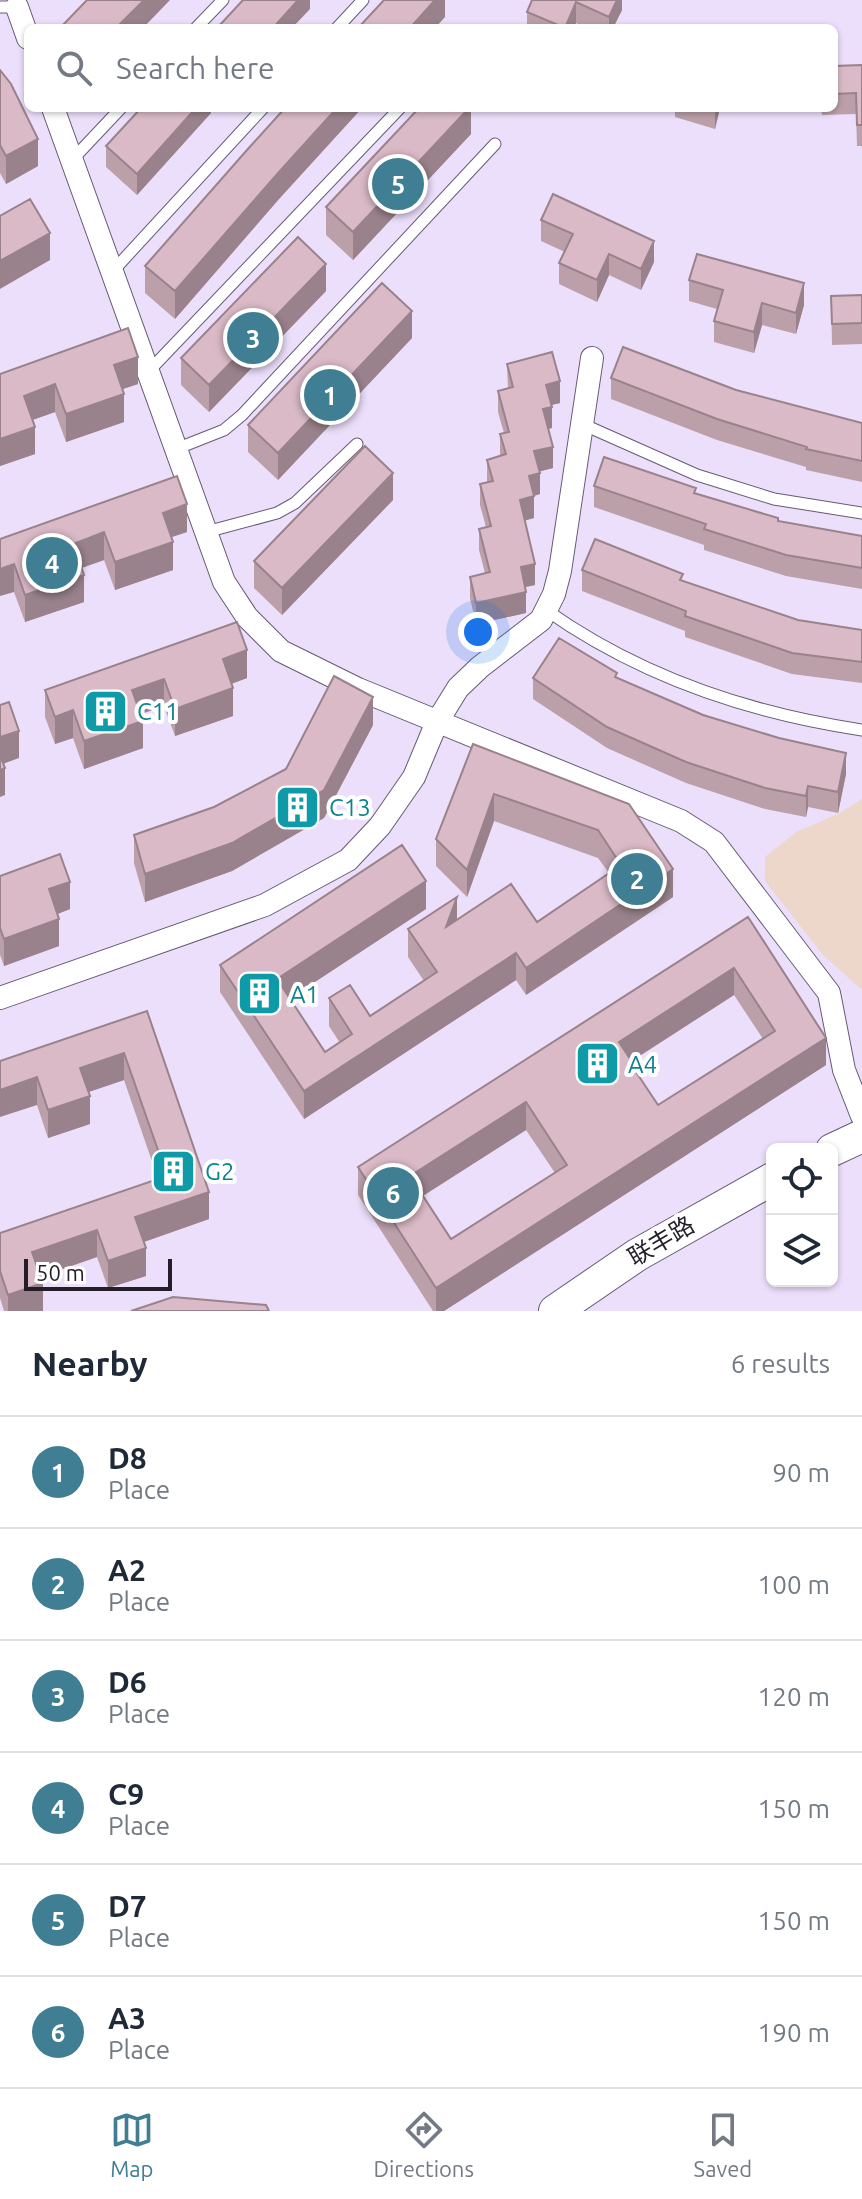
<!DOCTYPE html>
<html lang="en">
<head>
<meta charset="utf-8">
<style>
  :root { --surface:#fff; --page:#f2f2f3; --text:#1f2937; --muted:#747a83; --line:#e0e1e3; --accent:#407f93 }
  body { margin:0; font-family:Ubuntu,"Noto Sans SC",sans-serif; background:var(--page); color:var(--text) }
  .controls { position:absolute; right:24px; bottom:24px; display:grid; overflow:hidden; border-radius:12px; box-shadow:0 2px 6px #0004 }
  .controls button { width:72px; height:72px; display:grid; place-items:center; padding:0; border:0; border-bottom:2px solid var(--line); background:var(--surface); color:var(--text); font:40px sans-serif }
  .scale { position:absolute; left:24px; bottom:20px; width:148px; box-sizing:border-box; padding-left:8px; border:4px solid #231e28; border-top:0; font-size:22px; line-height:28px; white-space:nowrap; color:#231e28; -webkit-text-stroke:6px #fff; paint-order:stroke }
  .you { position:absolute; left:478px; top:632px; width:28px; height:28px; margin:-20px; border:6px solid #fff; border-radius:50%; background:#1a73e8; box-shadow:0 0 0 12px #1a73e833 }
  .badge { display:grid; place-items:center; width:52px; height:52px; border-radius:50%; background:var(--accent); color:#fff; font-size:26px; font-weight:700 }
  .pin { position:absolute; translate:-50% -50%; border:4px solid #fff; box-shadow:0 2px 8px #0006 }
  .list { margin:0; padding:0; list-style:none }
  h2 { display:flex; justify-content:space-between; align-items:center; height:104px; margin:0; padding:0 32px; font-size:34px }
  h2 small { font-size:26px; font-weight:400; color:var(--muted) }
  .list li { display:grid; grid-template-columns:52px 1fr auto; gap:24px; align-items:center; box-sizing:border-box; height:112px; padding:0 32px; border-top:2px solid var(--line) }
  .list b { display:block; font-size:30px; white-space:nowrap }
  .list p { margin:0; font-size:26px; white-space:nowrap; color:var(--muted) }
  .list em { font-size:26px; font-style:normal; color:var(--muted) }
  .icon { flex:none; width:44px; height:44px; fill:none; stroke:currentColor; stroke-width:2; stroke-linecap:round; stroke-linejoin:round }
  .map { position:relative; flex:none; width:862px; height:1311px; overflow:hidden }
  .search { position:absolute; background:var(--surface); box-shadow:0 2px 6px #0004; left:24px; right:24px; top:24px; height:88px; display:flex; align-items:center; gap:20px; box-sizing:border-box; padding:0 28px; border-radius:12px; color:var(--muted); font-size:30px }
  .sheet { height:776px; background:var(--surface) }
  nav { display:flex; justify-content:space-around; align-items:center; box-sizing:border-box; height:112px; border-top:2px solid var(--line); background:var(--surface); font-size:22px; color:var(--muted) }
  nav a { display:grid; justify-items:center; gap:4px }
  nav .on { color:var(--accent) }
  .map>svg:first-child { display:block }
  .education { fill:#edd6ca }
  .lines { fill:none; stroke-linecap:round; stroke-linejoin:round }
  .service-casing { stroke:#665b73; stroke-width:13 }
  .minor-casing { stroke:#665b73; stroke-width:24 }
  .secondary-casing { stroke:#665b73; stroke-width:34 }
  .service { stroke:#fff; stroke-width:11 }
  .minor { stroke:#fff; stroke-width:22 }
  .secondary { stroke:#fff; stroke-width:32 }
  .wall { fill:#bba0aa; fill-rule:evenodd }
  .shaded-wall { fill:#99828b }
  .building { fill:#dabac6; stroke:#99828b; stroke-width:2; fill-rule:evenodd }
  .labels { text-anchor:middle; dominant-baseline:central; stroke-width:8; stroke-linejoin:round; paint-order:stroke }
  .culture-label { font-size:24px; fill:#0d838f; stroke:#fff; text-anchor:start }
  .street-label { font-size:24px; fill:#231e28; stroke:#fff }
</style>
</head>
<body>
<div class="map">
<svg width="862" height="1311" viewBox="0 0 862 1311">
  <rect width="100%" height="100%" fill="#ecdffb"/>
  <path class="education" d="M 862,799 L 862,990 L 823,955 L 765,881 L 765,857 L 796,832 L 838,814 Z"/>
  <g class="lines">
    <defs>
      <path id="service" d="M 0,7 L 17,7
        M 196,28 L 223,0
        M 337,28 L 363,0
        M 72,160 L 121,108
        M 112,272 L 263,108
        M 148,372 L 400,108
        M 582,424 L 697,475 L 774,499 L 862,513
        M 176,449 L 224,430 L 242,415 L 495,144
        M 206,532 L 277,513 L 295,503 L 357,444
        M 546,610 C 641,677 748,713 862,730"/>
      <path id="minor" d="M 17,7 L 28,38
        M 53,108 L 224,582 L 247,617 L 281,651 L 358,689 L 681,821 L 714,842 L 829,993 L 844,1070 L 862,1116
        M 0,998 L 265,905 L 348,860 L 380,826 L 414,777 L 437,722 L 458,688 L 480,667 L 541,620 L 554,594 L 560,571 L 592,358"/>
      <path id="secondary" d="M 832,1150 L 862,1136
        M 555,1311 L 637,1255 L 772,1179"/>
    </defs>
    <use href="#service" class="service-casing"/>
    <use href="#minor" class="minor-casing"/>
    <use href="#secondary" class="secondary-casing"/>
    <use href="#service" class="service"/>
    <use href="#minor" class="minor"/>
    <use href="#secondary" class="secondary"/>
  </g>
  <path class="wall" d="M 532,0 L 622,0 L 622,10 L 613,28 L 587,28 L 576,23 L 574,28 L 527,28 L 527,12 Z
    M 862,65 L 862,146 L 857,146 L 856,114 L 822,115 L 821,108 L 834,108 L 834,66 Z
    M 0,70 L 38,166 L 6,184 L 0,173 Z
    M 211,108 L 211,113 L 137,195 L 106,167 L 106,146 Z
    M 285,108 L 362,108 L 279,199 L 175,319 L 145,293 L 145,266 Z
    M 471,108 L 471,134 L 353,260 L 326,235 L 326,207 Z
    M 675,108 L 720,108 L 715,129 L 675,117 Z
    M 541,220 L 654,262 L 641,290 L 609,275 L 597,302 L 559,284 L 559,263 L 565,252 L 541,241 Z
    M 689,280 L 804,305 L 796,334 L 762,325 L 754,353 L 714,342 L 714,321 L 717,309 L 689,301 Z
    M 326,291 L 209,412 L 181,385 L 181,358 Z
    M 862,295 L 862,344 L 832,345 L 831,296 Z
    M 412,338 L 278,480 L 248,452 L 248,425 Z
    M 507,364 L 560,403 L 552,405 L 552,428 L 548,429 L 553,468 L 540,471 L 540,494 L 534,496 L 534,518 L 525,520 L 535,585 L 525,587 L 526,613 L 476,624 L 470,598 L 470,577 L 485,573 L 479,550 L 479,529 L 486,527 L 480,505 L 480,484 L 487,482 L 487,460 L 500,456 L 500,434 L 504,433 L 498,412 L 498,391 L 508,389 Z
    M 0,374 L 138,384 L 122,389 L 124,422 L 66,442 L 55,412 L 32,420 L 35,454 L 0,466 Z
    M 611,378 L 736,390 L 862,423 L 862,482 L 806,470 L 806,467 L 717,440 L 611,399 Z
    M 177,476 L 187,532 L 171,537 L 173,570 L 115,590 L 104,560 L 81,568 L 84,602 L 25,622 L 14,592 L 0,539 Z
    M 594,486 L 696,493 L 778,521 L 862,536 L 862,589 L 786,576 L 704,550 L 704,545 L 594,507 Z
    M 393,500 L 282,615 L 254,588 L 254,561 Z
    M 582,570 L 683,581 L 798,620 L 862,630 L 862,683 L 792,674 L 685,637 L 685,631 L 582,591 Z
    M 237,622 L 247,678 L 231,684 L 233,716 L 175,736 L 164,706 L 141,714 L 143,748 L 84,769 L 73,738 L 55,744 L 45,717 L 45,690 Z
    M 533,678 L 617,678 L 846,774 L 838,813 L 808,807 L 806,817 L 765,809 L 686,783 L 607,748 L 533,699 Z
    M 373,725 L 324,818 L 232,871 L 145,902 L 134,863 L 134,835 L 214,807 Z
    M 473,744 L 629,804 L 673,897 L 526,995 L 516,980 L 304,1119 L 220,992 L 220,965 L 426,909 L 289,998 L 325,1052 L 340,1043 L 329,1026 L 329,998 L 370,1016 L 424,981 L 408,957 L 408,929 L 457,920 L 537,922 L 609,873 L 598,858 L 494,821 L 467,897 L 436,866 L 436,839 Z
    M 0,876 L 70,909 L 58,914 L 59,946 L 4,966 L 0,955 Z
    M 748,917 L 826,1065 L 444,1311 L 433,1311 L 358,1195 L 358,1167 ZM 734,995 L 763,1039 L 658,1105 L 638,1074 L 632,1061 ZM 526,1130 L 555,1173 L 451,1239 L 423,1196 Z
    M 147,1011 L 209,1219 L 144,1242 L 146,1276 L 108,1288 L 97,1257 L 41,1277 L 43,1311 L 4,1311 L 0,1298 L 0,1233 L 158,1179 L 124,1080 L 88,1092 L 90,1124 L 48,1138 L 37,1105 L 0,1061 Z"/>
  <path class="shaded-wall" d="M 144,0 L 170,0 L 143,28 L 116,28 Z
    M 298,0 L 310,0 L 310,9 L 292,28 L 273,28 Z
    M 435,0 L 445,0 L 445,17 L 435,28 L 410,28 Z
    M 617,0 L 622,0 L 622,10 L 613,28 L 609,28 L 609,17 Z
    M 576,2 L 576,23 L 574,28 L 565,28 Z
    M 196,108 L 211,108 L 211,113 L 137,195 L 137,174 Z
    M 337,108 L 362,108 L 279,199 L 175,319 L 175,291 L 279,172 Z
    M 469,108 L 471,108 L 471,134 L 353,260 L 353,232 Z
    M 715,108 L 720,108 L 715,129 Z
    M 38,139 L 38,166 L 6,184 L 6,156 Z
    M 50,233 L 50,260 L 0,289 L 0,261 Z
    M 654,241 L 654,262 L 641,290 L 641,269 Z
    M 609,254 L 609,275 L 597,302 L 597,280 Z
    M 326,264 L 326,291 L 209,412 L 209,385 Z
    M 804,283 L 804,305 L 796,334 L 796,313 Z
    M 762,303 L 762,325 L 754,353 L 754,332 Z
    M 412,311 L 412,338 L 278,480 L 278,453 Z
    M 138,357 L 138,384 L 114,392 L 114,365 Z
    M 560,381 L 560,403 L 546,406 L 546,385 Z
    M 55,384 L 55,412 L 24,423 L 24,396 Z
    M 124,394 L 124,422 L 66,442 L 66,414 Z
    M 552,407 L 552,428 L 543,430 L 543,409 Z
    M 35,427 L 35,454 L 0,466 L 0,439 Z
    M 553,447 L 553,468 L 534,473 L 534,451 Z
    M 393,473 L 393,500 L 282,615 L 282,588 Z
    M 540,473 L 540,494 L 529,497 L 529,476 Z
    M 534,496 L 534,518 L 520,522 L 520,500 Z
    M 187,504 L 187,532 L 163,540 L 163,513 Z
    M 104,532 L 104,560 L 73,571 L 73,544 Z
    M 173,542 L 173,570 L 115,590 L 115,562 Z
    M 14,564 L 14,592 L 0,596 L 0,569 Z
    M 535,564 L 535,585 L 521,588 L 521,567 Z
    M 84,575 L 84,602 L 25,622 L 25,595 Z
    M 526,592 L 526,613 L 476,624 L 476,603 Z
    M 247,650 L 247,678 L 223,687 L 223,659 Z
    M 164,679 L 164,706 L 132,717 L 132,690 Z
    M 233,688 L 233,716 L 175,736 L 175,709 Z
    M 373,697 L 373,725 L 324,818 L 232,871 L 145,902 L 145,874 L 232,843 Z
    M 73,710 L 73,738 L 55,744 L 55,717 Z
    M 143,721 L 143,748 L 84,769 L 84,741 Z
    M 19,731 L 19,758 L 0,765 L 0,737 Z
    M 846,753 L 846,774 L 838,813 L 838,792 Z
    M 5,768 L 5,795 L 0,797 L 0,770 Z
    M 808,786 L 808,807 L 806,817 L 806,796 Z
    M 494,794 L 494,821 L 467,897 L 467,870 Z
    M 673,869 L 673,897 L 526,995 L 526,968 Z
    M 426,881 L 426,909 L 277,1007 L 277,979 Z
    M 70,882 L 70,909 L 49,917 L 49,889 Z
    M 457,897 L 457,925 L 446,927 Z
    M 59,919 L 59,946 L 4,966 L 4,939 Z
    M 516,953 L 516,980 L 304,1119 L 304,1091 Z
    M 734,968 L 734,995 L 619,1069 L 619,1042 Z
    M 826,1038 L 826,1065 L 444,1311 L 436,1311 L 436,1288 Z
    M 124,1053 L 124,1080 L 80,1095 L 80,1068 Z
    M 37,1077 L 37,1105 L 0,1117 L 0,1090 Z
    M 90,1096 L 90,1124 L 48,1138 L 48,1110 Z
    M 526,1102 L 526,1130 L 410,1204 L 410,1176 Z
    M 209,1192 L 209,1219 L 135,1245 L 135,1217 Z
    M 97,1230 L 97,1257 L 32,1279 L 32,1252 Z
    M 146,1248 L 146,1276 L 108,1288 L 108,1261 Z
    M 43,1283 L 43,1311 L 8,1311 L 8,1295 Z"/>
  <path class="building" d="M 87,0 L 144,0 L 116,28 L 60,28 Z
    M 243,0 L 298,0 L 273,28 L 217,28 Z
    M 384,0 L 435,0 L 410,28 L 358,28 Z
    M 532,0 L 617,0 L 609,17 L 576,2 L 565,28 L 527,12 Z
    M 862,65 L 862,125 L 857,125 L 856,93 L 834,94 L 834,66 Z
    M 0,70 L 11,84 L 38,139 L 6,156 L 0,145 Z
    M 141,108 L 196,108 L 137,174 L 106,146 Z
    M 285,108 L 337,108 L 279,172 L 175,291 L 145,266 L 247,150 Z
    M 419,108 L 469,108 L 353,232 L 326,207 Z
    M 553,194 L 654,241 L 641,269 L 609,254 L 597,280 L 559,263 L 573,234 L 541,220 Z
    M 30,199 L 50,233 L 0,261 L 0,216 Z
    M 298,237 L 326,264 L 209,385 L 181,358 Z
    M 697,254 L 804,283 L 796,313 L 762,303 L 754,332 L 714,321 L 723,290 L 689,280 Z
    M 382,283 L 412,311 L 278,453 L 248,425 Z
    M 862,295 L 862,323 L 832,324 L 831,296 Z
    M 128,328 L 138,357 L 114,365 L 124,394 L 66,414 L 55,384 L 24,396 L 35,427 L 0,439 L 0,374 Z
    M 623,347 L 736,390 L 862,423 L 862,461 L 806,449 L 807,447 L 717,419 L 611,378 Z
    M 552,352 L 560,381 L 546,385 L 552,407 L 543,409 L 553,447 L 534,451 L 540,473 L 529,476 L 534,496 L 520,500 L 535,564 L 521,567 L 526,592 L 476,603 L 470,577 L 490,572 L 479,529 L 491,526 L 480,484 L 493,481 L 487,460 L 506,454 L 500,434 L 509,432 L 498,391 L 513,387 L 507,364 Z
    M 365,446 L 393,473 L 282,588 L 254,561 Z
    M 604,457 L 696,488 L 694,493 L 778,518 L 778,521 L 862,536 L 862,568 L 786,555 L 704,529 L 706,524 L 594,486 Z
    M 177,476 L 187,504 L 163,513 L 173,542 L 115,562 L 104,532 L 73,544 L 84,575 L 25,595 L 14,564 L 0,569 L 0,539 Z
    M 595,539 L 683,574 L 680,580 L 798,620 L 862,630 L 862,662 L 792,653 L 685,616 L 686,611 L 582,570 Z
    M 237,622 L 247,650 L 223,659 L 233,688 L 175,709 L 164,679 L 132,690 L 143,721 L 84,741 L 73,710 L 55,717 L 45,690 Z
    M 559,638 L 617,673 L 615,677 L 703,715 L 779,738 L 846,753 L 838,792 L 808,786 L 806,796 L 765,788 L 686,762 L 607,727 L 533,678 Z
    M 334,676 L 373,697 L 324,790 L 232,843 L 145,874 L 134,835 L 214,807 L 286,769 Z
    M 9,702 L 19,731 L 0,737 L 0,705 Z
    M 473,744 L 629,804 L 673,869 L 526,968 L 516,953 L 304,1091 L 220,965 L 402,845 L 426,881 L 277,979 L 325,1052 L 352,1034 L 329,998 L 350,985 L 370,1016 L 437,972 L 408,929 L 457,897 L 446,927 L 511,884 L 537,922 L 621,865 L 598,830 L 494,794 L 467,870 L 436,839 Z
    M 0,755 L 5,768 L 0,770 Z
    M 60,854 L 70,882 L 49,889 L 59,919 L 4,939 L 0,928 L 0,876 Z
    M 748,917 L 826,1038 L 436,1288 L 358,1167 ZM 734,968 L 775,1031 L 658,1105 L 636,1072 L 638,1071 L 619,1042 ZM 526,1102 L 567,1165 L 451,1239 L 410,1176 Z
    M 147,1011 L 209,1192 L 135,1217 L 146,1248 L 108,1261 L 97,1230 L 32,1252 L 43,1283 L 8,1295 L 0,1271 L 0,1233 L 167,1176 L 124,1053 L 80,1068 L 90,1096 L 48,1110 L 37,1077 L 0,1090 L 0,1061 Z
    M 173,1297 L 266,1305 L 269,1311 L 131,1311 Z"/>
  <defs>
    <symbol id="building-square" viewBox="-11 -11 22 22"><rect x="-9" y="-9" width="18" height="18" rx="4" fill="#0f9aa8" stroke="#fff"/><path d="M-4-6H4V6H1V3H-1V6H-4ZM-2.5-4.3h1.7v1.8h-1.7ZM.8-4.3h1.7v1.8H.8ZM-2.5-1h1.7V.8h-1.7ZM.8-1h1.7V.8H.8Z" fill="#fff"/></symbol>
  </defs>
  <g fill-rule="evenodd">
    <use href="#building-square" x="80" y="686" width="51" height="51"/>
    <use href="#building-square" x="272" y="782" width="51" height="51"/>
    <use href="#building-square" x="234" y="968" width="51" height="51"/>
    <use href="#building-square" x="572" y="1038" width="51" height="51"/>
    <use href="#building-square" x="148" y="1146" width="51" height="51"/>
  </g>
  <g class="labels">
    <g class="culture-label">
      <text x="137" y="711">C11</text>
      <text x="329" y="807">C13</text>
      <text x="290" y="994">A1</text>
      <text x="628" y="1064">A4</text>
      <text x="205" y="1171">G2</text>
    </g>
    <g class="street-label">
      <text transform="translate(661 1241) rotate(-31)">联丰路</text>
    </g>
  </g>
</svg>
<div class="controls">
<button><svg class="icon" aria-label="locate" viewBox="0 0 24 24"><circle cx="12" cy="12" r="6"/><path d="M12 2v4M12 18v4M2 12h4M18 12h4"/></svg></button>
<button><svg class="icon" aria-label="layers" viewBox="0 0 24 24"><path d="M12 4l9 5-9 5-9-5zM3 14l9 5 9-5"/></svg></button>
</div>
<div class="scale">50 m</div>
<div class="you"></div>
<div class="pin badge" style="left:330px;top:395px">1</div>
<div class="pin badge" style="left:637px;top:879px">2</div>
<div class="pin badge" style="left:253px;top:338px">3</div>
<div class="pin badge" style="left:52px;top:563px">4</div>
<div class="pin badge" style="left:398px;top:184px">5</div>
<div class="pin badge" style="left:393px;top:1193px">6</div>
<div class="search"><svg class="icon" aria-label="search" viewBox="0 0 24 24"><circle cx="10" cy="10" r="6"/><path d="M15 15l6 6"/></svg>Search here</div>
</div>
<section class="sheet">
<h2>Nearby<small>6 results</small></h2>
<ul class="list">
<li><span class="badge">1</span><div><b>D8</b><p>Place</p></div><em>90 m</em></li>
<li><span class="badge">2</span><div><b>A2</b><p>Place</p></div><em>100 m</em></li>
<li><span class="badge">3</span><div><b>D6</b><p>Place</p></div><em>120 m</em></li>
<li><span class="badge">4</span><div><b>C9</b><p>Place</p></div><em>150 m</em></li>
<li><span class="badge">5</span><div><b>D7</b><p>Place</p></div><em>150 m</em></li>
<li><span class="badge">6</span><div><b>A3</b><p>Place</p></div><em>190 m</em></li>
</ul>
</section>
<nav>
<a class="on"><svg class="icon" aria-label="map" viewBox="0 0 24 24"><path d="M3 6l6-2 6 2 6-2v14l-6 2-6-2-6 2zM9 4v14M15 6v14"/></svg>Map</a>
<a><svg class="icon" aria-label="directions" viewBox="0 0 24 24"><path d="M12 3l9 9-9 9-9-9zM9 14v-3h6M13 9l2 2-2 2"/></svg>Directions</a>
<a><svg class="icon" aria-label="saved" viewBox="0 0 24 24"><path d="M7 4h10v16l-5-4-5 4z"/></svg>Saved</a>
</nav>
</body>
</html>
